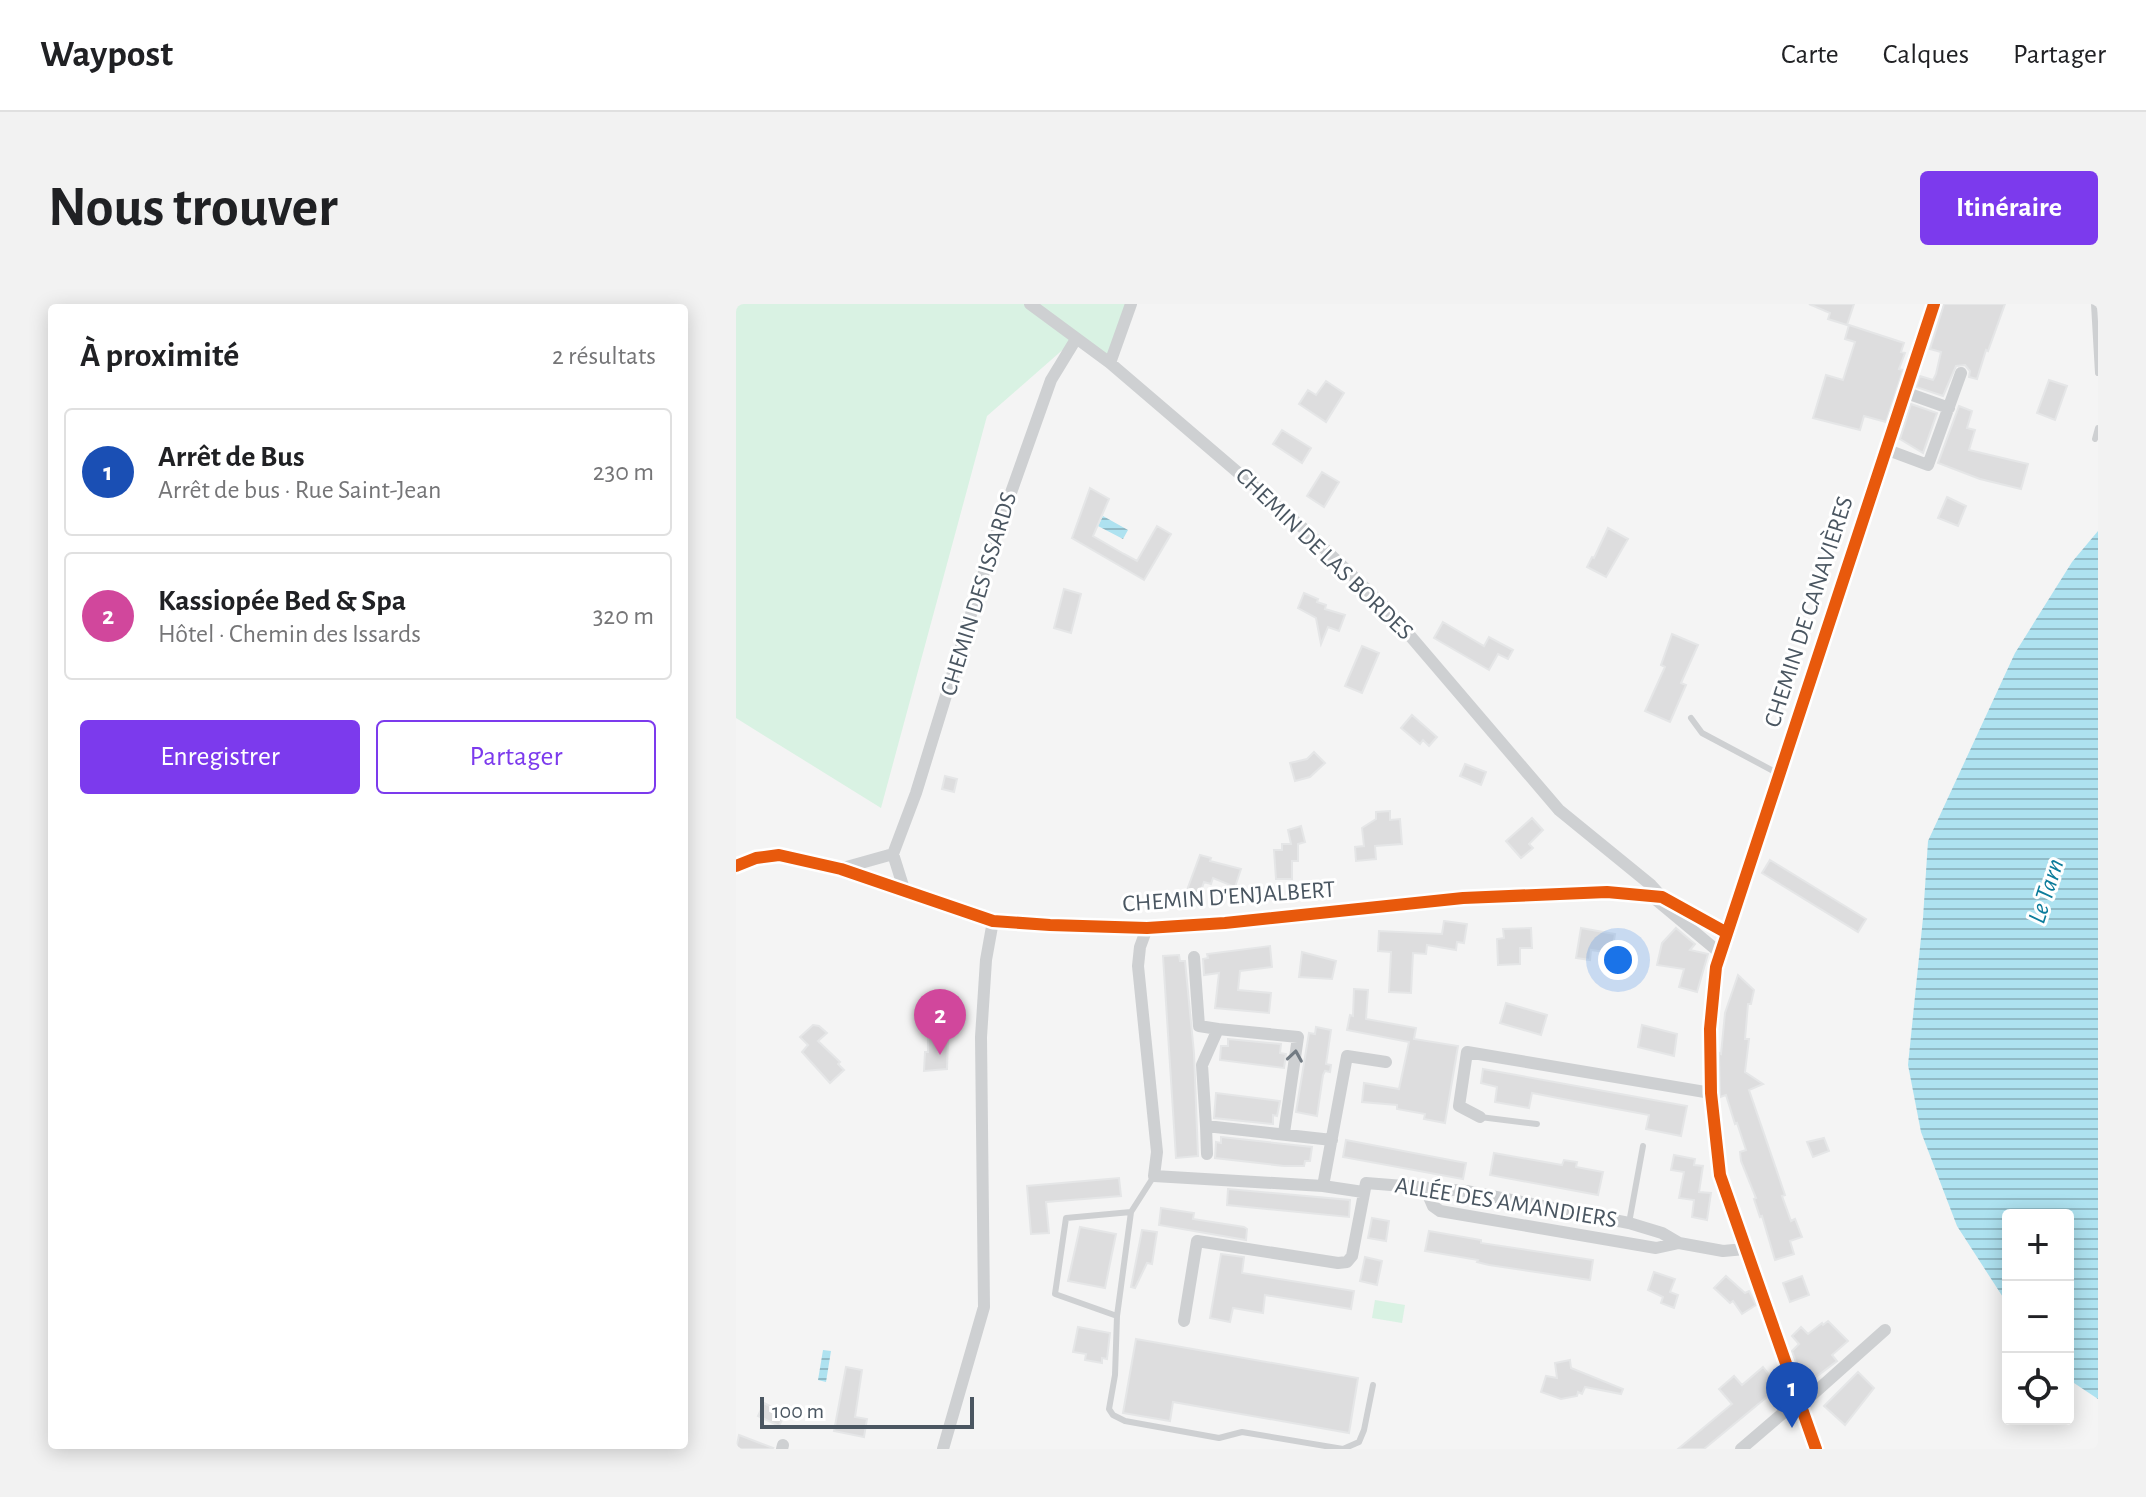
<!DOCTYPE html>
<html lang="fr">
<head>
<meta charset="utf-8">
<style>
  :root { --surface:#fff; --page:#f2f2f2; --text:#202124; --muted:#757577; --line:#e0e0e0; --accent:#7c3aed }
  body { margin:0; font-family:"Alegreya Sans",sans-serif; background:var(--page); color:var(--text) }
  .controls { position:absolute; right:24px; bottom:24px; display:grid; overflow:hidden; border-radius:8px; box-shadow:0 4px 20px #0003 }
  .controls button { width:72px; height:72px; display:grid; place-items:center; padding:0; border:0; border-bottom:2px solid var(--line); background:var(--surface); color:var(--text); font:40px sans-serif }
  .scale { position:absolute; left:24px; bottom:20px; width:214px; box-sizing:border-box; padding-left:8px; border:4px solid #4a5661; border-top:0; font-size:22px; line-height:28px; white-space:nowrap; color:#4a5661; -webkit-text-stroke:6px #fff; paint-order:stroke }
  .you { position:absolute; left:882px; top:656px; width:28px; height:28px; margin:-20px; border:6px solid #fff; border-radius:50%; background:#1a73e8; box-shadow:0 0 0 12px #1a73e833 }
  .badge { display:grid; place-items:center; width:52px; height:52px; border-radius:50%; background:var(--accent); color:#fff; font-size:26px; font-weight:700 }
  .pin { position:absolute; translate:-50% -66px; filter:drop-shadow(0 2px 4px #0008) }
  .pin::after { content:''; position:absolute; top:42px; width:28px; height:24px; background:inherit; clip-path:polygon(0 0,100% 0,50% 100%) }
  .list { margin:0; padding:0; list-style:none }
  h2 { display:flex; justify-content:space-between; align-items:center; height:104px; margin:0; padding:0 32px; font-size:34px }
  h2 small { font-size:26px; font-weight:400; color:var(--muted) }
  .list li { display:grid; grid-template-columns:52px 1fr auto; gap:24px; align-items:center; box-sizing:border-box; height:128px; margin:0 16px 16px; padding:0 16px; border:2px solid var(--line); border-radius:8px }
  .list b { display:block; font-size:30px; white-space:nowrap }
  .list p { margin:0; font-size:26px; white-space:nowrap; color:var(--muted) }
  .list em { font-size:26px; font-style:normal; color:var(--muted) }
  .actions { display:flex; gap:16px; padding:24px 32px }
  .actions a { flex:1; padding:18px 0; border:2px solid var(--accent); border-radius:8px; text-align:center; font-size:28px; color:var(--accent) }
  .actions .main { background:var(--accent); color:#fff }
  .icon { flex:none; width:44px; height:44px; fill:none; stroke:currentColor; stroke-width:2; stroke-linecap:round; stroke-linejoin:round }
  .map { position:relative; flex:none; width:1362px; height:1145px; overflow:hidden; border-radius:8px }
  header { display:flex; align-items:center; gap:48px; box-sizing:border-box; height:112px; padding:0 40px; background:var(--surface); border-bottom:2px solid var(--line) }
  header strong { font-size:38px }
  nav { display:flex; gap:44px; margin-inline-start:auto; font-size:28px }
  .intro { display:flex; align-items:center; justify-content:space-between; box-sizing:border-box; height:192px; padding:0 48px }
  h1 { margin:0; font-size:56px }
  .button { padding:20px 36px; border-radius:8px; background:var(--accent); color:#fff; font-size:28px; font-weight:700 }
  main { display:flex; gap:48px; padding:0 48px }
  aside { flex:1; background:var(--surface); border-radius:8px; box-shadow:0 4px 20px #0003 }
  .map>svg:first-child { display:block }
  .grass { fill:#d9f2e3 }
  .water { fill:url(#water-rules) }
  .building { fill:#ddddde; stroke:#e5e6e7; stroke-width:2 }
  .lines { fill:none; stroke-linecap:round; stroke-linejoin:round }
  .service { stroke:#ced0d2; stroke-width:6 }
  .minor { stroke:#ced0d2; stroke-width:12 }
  .cycleway-casing { stroke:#fff; stroke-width:17 }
  .cycleway { stroke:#e8590c; stroke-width:12 }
  .oneway { stroke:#727b83 }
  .labels { text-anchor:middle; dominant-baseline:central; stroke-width:6; stroke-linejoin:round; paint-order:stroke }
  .street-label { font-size:24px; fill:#4a5661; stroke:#fff }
  .water-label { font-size:26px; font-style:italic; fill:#0c7c9b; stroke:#fff }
</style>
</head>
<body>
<header>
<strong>Waypost</strong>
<nav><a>Carte</a><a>Calques</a><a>Partager</a></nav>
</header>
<div class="intro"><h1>Nous trouver</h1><a class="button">Itinéraire</a></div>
<main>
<aside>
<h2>À proximité<small>2 résultats</small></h2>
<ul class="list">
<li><span class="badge" style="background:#1a4fb4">1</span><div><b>Arrêt de Bus</b><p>Arrêt de bus · Rue Saint-Jean</p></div><em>230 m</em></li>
<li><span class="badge" style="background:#d1479c">2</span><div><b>Kassiopée Bed &amp; Spa</b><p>Hôtel · Chemin des Issards</p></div><em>320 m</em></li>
</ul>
<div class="actions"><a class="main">Enregistrer</a><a>Partager</a></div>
</aside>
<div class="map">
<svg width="1362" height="1145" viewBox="0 0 1362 1145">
  <defs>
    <pattern id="water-rules" width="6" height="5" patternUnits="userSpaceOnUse" patternTransform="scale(2)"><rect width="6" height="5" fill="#aee2f0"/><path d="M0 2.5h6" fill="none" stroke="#90bac6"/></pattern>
  </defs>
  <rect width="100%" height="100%" fill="#f4f4f4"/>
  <path class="grass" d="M 0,0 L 395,0 L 374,59 L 339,35 L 251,112 L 145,504 L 0,414 Z
    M 639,996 L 669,1001 L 666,1019 L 636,1014 Z"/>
  <path class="water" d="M 367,212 L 392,226 L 387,235 L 362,222 Z
    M 1362,227 L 1362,1095 L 1332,1075 L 1332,911 L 1272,911 L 1272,1001 L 1221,922 L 1185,828 L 1172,761 L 1187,614 L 1192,537 L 1279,349 L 1336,258 Z
    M 87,1046 L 95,1047 L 90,1078 L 82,1076 Z"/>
  <path class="building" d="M 1073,0 L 1118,0 L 1111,21 L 1092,15 L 1094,9 Z
    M 1208,0 L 1269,0 L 1252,47 L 1250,46 L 1241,75 L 1233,73 L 1234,67 L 1229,61 L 1220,62 L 1207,92 L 1180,83 L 1184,72 L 1197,76 L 1200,70 L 1205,48 L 1194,45 Z
    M 1113,21 L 1168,39 L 1165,48 L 1169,49 L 1163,65 L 1167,66 L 1150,118 L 1128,112 L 1124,126 L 1077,114 L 1090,71 L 1107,76 L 1119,38 L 1109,35 Z
    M 1313,76 L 1331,82 L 1319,116 L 1301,109 Z
    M 590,77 L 608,89 L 590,118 L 563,100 L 572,86 L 580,91 Z
    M 1175,100 L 1201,109 L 1187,149 L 1164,135 Z
    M 1223,102 L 1236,107 L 1231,124 L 1239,126 L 1233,146 L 1292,160 L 1285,185 L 1244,175 L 1202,159 Z
    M 546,126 L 575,144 L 566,159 L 537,140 Z
    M 586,168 L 603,178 L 588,203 L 571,192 Z
    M 354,184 L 373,195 L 357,232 L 388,250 L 401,257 L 421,222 L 435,230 L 408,276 L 336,234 Z
    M 1211,193 L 1230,202 L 1222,222 L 1202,214 Z
    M 872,224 L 892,235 L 870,273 L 851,263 L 856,253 L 858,254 Z
    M 328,285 L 345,290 L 335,329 L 318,324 Z
    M 568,289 L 582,295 L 581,298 L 590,301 L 589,305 L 609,311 L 603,327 L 592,323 L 585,340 L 580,314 L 562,304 Z
    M 707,318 L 748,342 L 753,333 L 777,346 L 772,355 L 762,350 L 753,366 L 698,334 Z
    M 936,330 L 962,341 L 945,379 L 950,381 L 934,418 L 909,407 L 929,363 L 925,361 Z
    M 626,342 L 643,349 L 626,389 L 609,382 Z
    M 676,411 L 701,433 L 693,442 L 687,436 L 684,440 L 665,424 Z
    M 578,448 L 589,459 L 574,473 L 559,477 L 554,459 L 571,455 Z
    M 729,460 L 750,468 L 745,481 L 724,472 Z
    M 209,472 L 221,475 L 218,488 L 206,485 Z
    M 654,507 L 654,516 L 664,515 L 666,540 L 639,542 L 640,555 L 620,557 L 619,543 L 628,542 L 626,524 L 640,515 L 640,508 Z
    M 796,514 L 807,526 L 793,540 L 797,544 L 785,554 L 770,537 Z
    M 565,522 L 569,538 L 562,540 L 562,557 L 556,557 L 556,575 L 540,575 L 538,546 L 546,546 L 546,540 L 555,540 L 552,526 Z
    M 464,551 L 475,554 L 474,557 L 505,565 L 499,583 L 477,574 L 475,580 L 468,578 L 464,590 L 451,586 Z
    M 1034,556 L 1130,615 L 1122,628 L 1026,569 Z
    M 708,617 L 731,620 L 728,639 L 721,638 L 720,646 L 691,641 L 690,650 L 677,649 L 675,689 L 653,688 L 655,648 L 642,647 L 643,627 L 706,630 Z
    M 795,624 L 796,644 L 784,644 L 784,660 L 762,661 L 761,635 L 768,634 L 767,625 Z
    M 845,624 L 879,630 L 876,649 L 855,646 L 854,656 L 840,654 Z
    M 940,624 L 959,640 L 954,646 L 972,650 L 961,688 L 943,683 L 948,665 L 921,661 L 926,639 Z
    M 534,642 L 536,663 L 504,667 L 502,686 L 535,689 L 533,709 L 479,704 L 483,669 L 468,671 L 467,655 L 472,654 L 471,650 Z
    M 566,648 L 600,657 L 596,675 L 563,673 Z
    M 443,651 L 444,657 L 449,657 L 458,749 L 462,852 L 440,854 L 427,652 Z
    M 1002,671 L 1018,686 L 1015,700 L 1012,700 L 1009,735 L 1013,735 L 1009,768 L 1027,780 L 1013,786 L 1049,891 L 1046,892 L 1055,917 L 1059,915 L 1066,933 L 1054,937 L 1058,950 L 1039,956 L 1026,912 L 1024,913 L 1018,895 L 1020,894 L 1005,857 L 1004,848 L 1010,846 L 1001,819 L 999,820 L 990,791 L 984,793 L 983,749 L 985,750 L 989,709 Z
    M 618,685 L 632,686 L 630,715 L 680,724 L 678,735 L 722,742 L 709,819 L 688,815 L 689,810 L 661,805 L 661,801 L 626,798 L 628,779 L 663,785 L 673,738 L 611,726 L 614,711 L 617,712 Z
    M 770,699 L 811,711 L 805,731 L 764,719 Z
    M 77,721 L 83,722 L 91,729 L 82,737 L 104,758 L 102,760 L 108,766 L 94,779 L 66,748 L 72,741 L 64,733 Z
    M 906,721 L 941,730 L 938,752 L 902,743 Z
    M 580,723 L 595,726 L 590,760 L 595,761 L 594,768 L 589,767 L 587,771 L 581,812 L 560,808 L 573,729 L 579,730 Z
    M 196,727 L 209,727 L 209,733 L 212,734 L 211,765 L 188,767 L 189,748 L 192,748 L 192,733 L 196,733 Z
    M 492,735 L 545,740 L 544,749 L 550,750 L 548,764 L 484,756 L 485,742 L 492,742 Z
    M 747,765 L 951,802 L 945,832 L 910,825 L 913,811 L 827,795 L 796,789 L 793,804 L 759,798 L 761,783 L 745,779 Z
    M 480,789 L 544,797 L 541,812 L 537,811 L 537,820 L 478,814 Z
    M 485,833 L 576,843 L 574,857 L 569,857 L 568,862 L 548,862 L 479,854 L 480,838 L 485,839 Z
    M 1088,834 L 1093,847 L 1077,853 L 1071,838 Z
    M 610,836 L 730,859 L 727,875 L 607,853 Z
    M 758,849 L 826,861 L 828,856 L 841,858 L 840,863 L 867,868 L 862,891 L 754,871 Z
    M 938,851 L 959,855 L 958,861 L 967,862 L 963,888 L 975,889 L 971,916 L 956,913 L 958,896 L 943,894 L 948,868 L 935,866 Z
    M 383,874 L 385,892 L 310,898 L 313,929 L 295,930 L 291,882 Z
    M 492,885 L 614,896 L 613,913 L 491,901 Z
    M 425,904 L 458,909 L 457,915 L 508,923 L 511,925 L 510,936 L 423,921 Z
    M 636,914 L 653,917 L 650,937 L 632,934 Z
    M 344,923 L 380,930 L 369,984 L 332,977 Z
    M 406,926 L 421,928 L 416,960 L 411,959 L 399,984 L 395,983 Z
    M 693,927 L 745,936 L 745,939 L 857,956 L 854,976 L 753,961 L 741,958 L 742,956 L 689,947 Z
    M 485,950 L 508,953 L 506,969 L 618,987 L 615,1005 L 529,991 L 527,1009 L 497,1004 L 494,1018 L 474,1014 Z
    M 629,953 L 646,957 L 641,981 L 624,977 Z
    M 918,968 L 939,975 L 934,988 L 942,991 L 938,1004 L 925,999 L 927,993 L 912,986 Z
    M 990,972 L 1009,989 L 1013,987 L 1020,1001 L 1006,1010 L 997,997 L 994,999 L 978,984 Z
    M 1066,972 L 1073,991 L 1054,998 L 1047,979 Z
    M 1092,1017 L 1112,1037 L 1096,1051 L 1101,1057 L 1068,1082 L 1056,1047 L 1063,1040 L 1056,1032 L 1065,1023 L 1072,1030 L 1086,1019 L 1087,1021 Z
    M 342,1023 L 374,1029 L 371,1055 L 366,1054 L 366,1059 L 349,1056 L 350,1050 L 337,1048 Z
    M 400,1035 L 622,1074 L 613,1129 L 437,1098 L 434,1117 L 387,1109 Z
    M 834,1056 L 835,1064 L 887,1085 L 885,1090 L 849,1083 L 846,1090 L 842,1088 L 841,1092 L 825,1095 L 805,1088 L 810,1072 L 821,1074 L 819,1059 Z
    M 110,1063 L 126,1066 L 119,1113 L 131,1115 L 128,1133 L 98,1127 Z
    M 1027,1063 L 1043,1083 L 968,1145 L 942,1145 L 996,1100 L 983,1085 L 998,1072 L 1006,1081 Z
    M 1122,1068 L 1138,1084 L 1109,1121 L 1088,1102 Z
    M 28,1099 L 49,1110 L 43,1122 L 22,1112 Z
    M 3,1131 L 37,1144 L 36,1145 L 0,1145 Z"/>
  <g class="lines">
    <path class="service" d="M 1358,0 L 1362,69
      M 1359,135 L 1362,124
      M 955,414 L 966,429 L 1043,470
      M 744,813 L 801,820
      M 418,872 L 395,908 L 381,1012 L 379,1071 L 373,1105 L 377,1111 L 389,1117 L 483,1134 L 506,1128 L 607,1145 L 623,1138 L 628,1126 L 637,1081
      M 893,919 L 907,842
      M 381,1012 L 319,990 L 330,914 L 395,908"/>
    <path class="minor" d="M 294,0 L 374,59 L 568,225 L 652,306 L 823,506 L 915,581 L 926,593
      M 374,59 L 395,0
      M 1168,88 L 1213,104
      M 1149,145 L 1192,161 L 1225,69
      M 0,562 L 20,554 L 43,551 L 105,565 L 257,617 L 314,621 L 411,624 L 489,619 L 727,594 L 871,588 L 926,593 L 991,629
      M 107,564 L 157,550
      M 168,585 L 157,550 L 180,489 L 256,242 L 315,76 L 340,35
      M 919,595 L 984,649
      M 411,624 L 404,643 L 402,662 L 421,848 L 418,872 L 587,882 L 627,888
      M 458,653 L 463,722 L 482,725
      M 744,813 L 723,802 L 731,748 L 975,789
      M 470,822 L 471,850
      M 548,829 L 562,733 L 482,725 L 466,761 L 470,822 L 596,836
      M 587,882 L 611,752 L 650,758
      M 690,886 L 697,902 L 704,907 L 920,944 L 943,939
      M 448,1017 L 461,937 L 602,959 L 611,958 L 616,952 L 630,879 L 730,887 L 893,919 L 926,929 L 943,939 L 987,947 L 1009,945
      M 46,1145 L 47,1141
      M 207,1145 L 248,1003 L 245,733 L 250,656 L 257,617
      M 1005,1145 L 1047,1109 L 1076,1091 L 1149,1026
      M 1080,1145 L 984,871 L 975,789 L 974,725 L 980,663 L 1198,0"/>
    <defs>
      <path id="cycleway" d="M 0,562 L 20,554 L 43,551 L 105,565 L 257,617 L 314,621 L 411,624 L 489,619 L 727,594 L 871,588 L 926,593 L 991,629
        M 1080,1145 L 984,871 L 975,789 L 974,725 L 980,663 L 1198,0"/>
    </defs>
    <use href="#cycleway" class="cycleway-casing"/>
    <use href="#cycleway" class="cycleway"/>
  </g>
  <defs><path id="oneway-chevron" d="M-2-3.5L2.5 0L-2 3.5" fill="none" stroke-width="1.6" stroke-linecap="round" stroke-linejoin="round" transform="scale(2)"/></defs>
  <use class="oneway" href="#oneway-chevron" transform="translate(559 752) rotate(-81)"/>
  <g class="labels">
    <g class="street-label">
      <text transform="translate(588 250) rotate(44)">CHEMIN DE LAS BORDES</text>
      <text transform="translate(243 290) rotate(-73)">CHEMIN DES ISSARDS</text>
      <text transform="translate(1073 308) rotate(-72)">CHEMIN DE CANAVIÈRES</text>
      <text transform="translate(493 593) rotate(-4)">CHEMIN D'ENJALBERT</text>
      <text transform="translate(770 899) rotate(9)">ALLÉE DES AMANDIERS</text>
    </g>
    <g class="water-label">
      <text transform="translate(1310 587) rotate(-72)">Le Tarn</text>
    </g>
  </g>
</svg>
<div class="controls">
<button>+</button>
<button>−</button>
<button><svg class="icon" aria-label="locate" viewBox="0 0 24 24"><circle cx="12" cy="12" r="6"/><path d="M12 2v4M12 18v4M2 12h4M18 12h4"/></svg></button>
</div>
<div class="scale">100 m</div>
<div class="you"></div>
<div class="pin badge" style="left:1056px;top:1124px;background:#1a4fb4">1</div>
<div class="pin badge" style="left:204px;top:751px;background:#d1479c">2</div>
</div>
</main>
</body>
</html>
